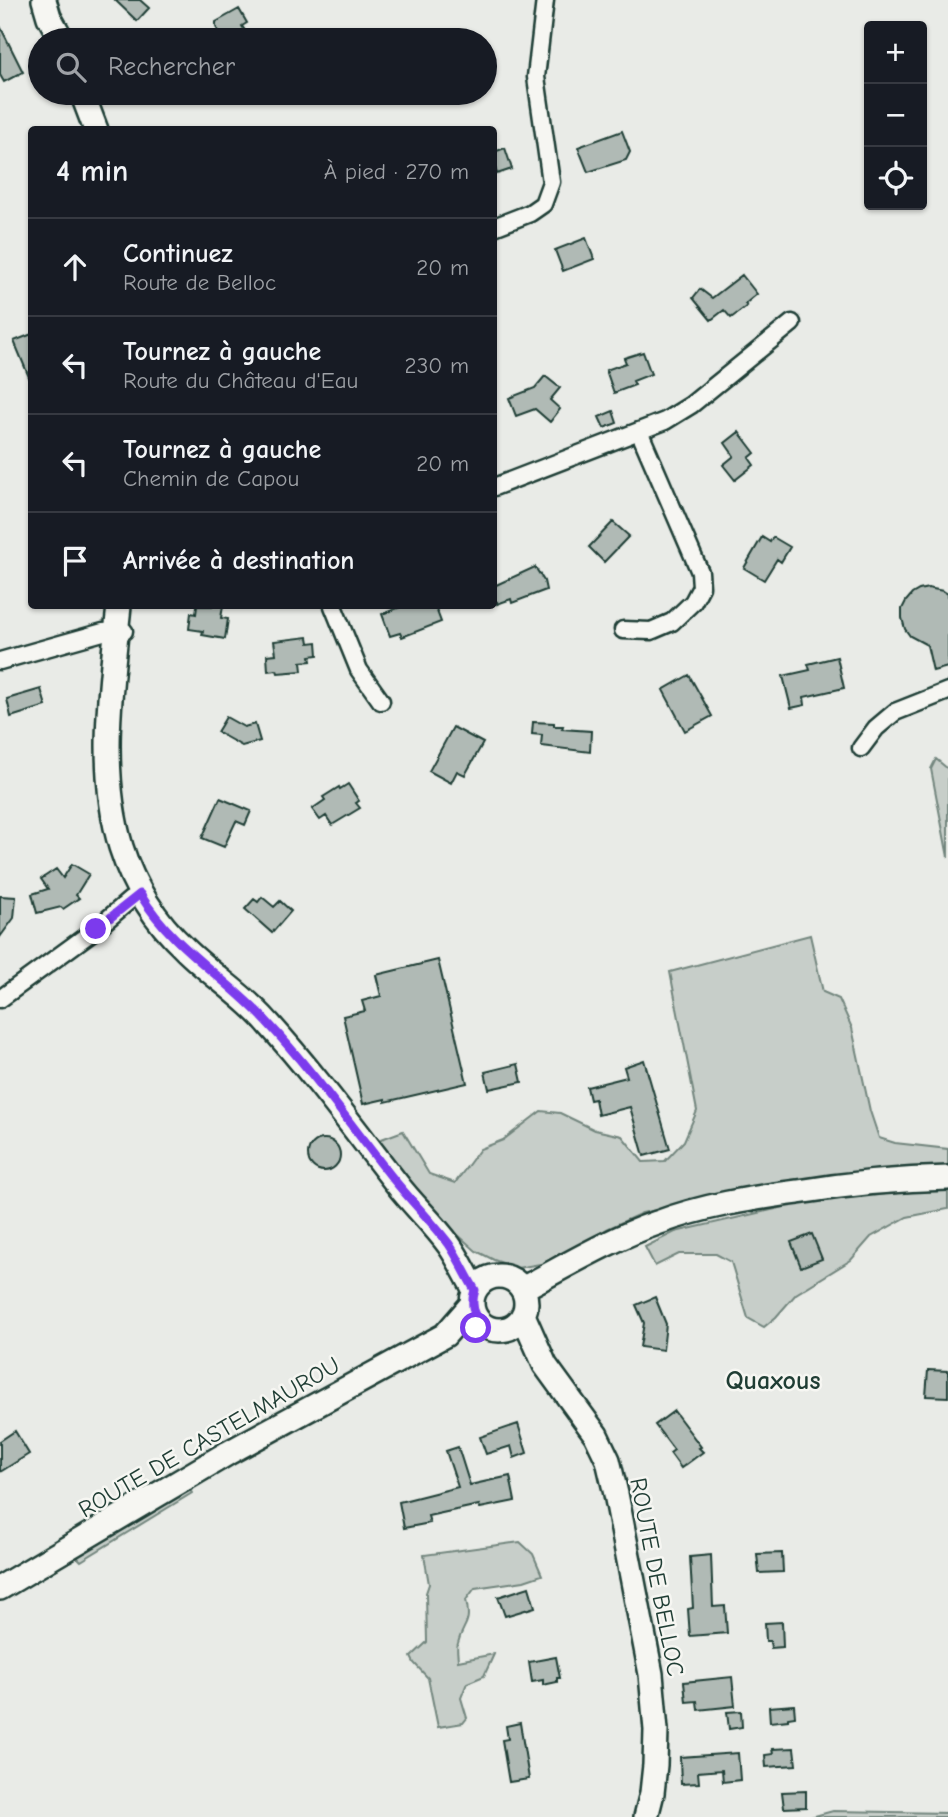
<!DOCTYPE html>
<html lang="fr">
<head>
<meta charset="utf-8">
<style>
  :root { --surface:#171b24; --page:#242831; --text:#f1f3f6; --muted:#9ea1a6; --line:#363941 }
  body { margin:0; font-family:"Comic Neue",sans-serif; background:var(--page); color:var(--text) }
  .controls { position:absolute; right:21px; top:21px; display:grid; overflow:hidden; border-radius:7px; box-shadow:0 2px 5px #0004 }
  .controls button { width:63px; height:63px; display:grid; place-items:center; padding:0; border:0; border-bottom:2px solid var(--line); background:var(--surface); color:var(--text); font:35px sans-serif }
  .stop { position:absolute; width:21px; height:21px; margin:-16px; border:5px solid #7c3aed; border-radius:50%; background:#fff }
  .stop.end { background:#7c3aed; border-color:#fff; box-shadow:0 2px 7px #0008 }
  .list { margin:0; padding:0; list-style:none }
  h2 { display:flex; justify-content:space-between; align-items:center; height:91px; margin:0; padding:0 28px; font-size:30px }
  h2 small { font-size:23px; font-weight:400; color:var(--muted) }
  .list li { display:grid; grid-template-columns:46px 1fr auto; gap:21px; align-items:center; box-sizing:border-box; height:98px; padding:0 28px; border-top:2px solid var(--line) }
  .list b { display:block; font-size:26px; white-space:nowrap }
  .list p { margin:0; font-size:23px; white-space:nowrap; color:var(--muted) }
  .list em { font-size:23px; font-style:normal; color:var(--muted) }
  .icon { flex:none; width:38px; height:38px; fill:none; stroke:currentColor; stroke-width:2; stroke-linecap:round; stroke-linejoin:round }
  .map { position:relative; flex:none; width:948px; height:1817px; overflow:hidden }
  .search { position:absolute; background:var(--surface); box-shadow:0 2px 5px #0004; left:28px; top:28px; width:469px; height:77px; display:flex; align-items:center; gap:18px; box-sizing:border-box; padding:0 24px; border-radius:38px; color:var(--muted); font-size:26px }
  .panel { position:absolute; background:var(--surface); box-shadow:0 2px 5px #0004; left:28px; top:126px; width:469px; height:483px; border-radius:7px }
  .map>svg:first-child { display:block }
  .green { fill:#c7cec9; stroke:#73867e; stroke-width:2 }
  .building { fill:#b0bab5; stroke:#1f3d34; stroke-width:2 }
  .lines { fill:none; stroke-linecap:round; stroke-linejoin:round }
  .street-casing { stroke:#1f3d34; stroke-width:21 }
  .secondary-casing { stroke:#1f3d34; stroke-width:28 }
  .street { stroke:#f6f6f2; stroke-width:16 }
  .secondary { stroke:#f6f6f2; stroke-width:23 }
  .route { stroke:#7c3aed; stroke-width:9 }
  .labels { text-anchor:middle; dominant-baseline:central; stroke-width:5; stroke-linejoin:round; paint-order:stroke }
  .street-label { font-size:24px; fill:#1f3d34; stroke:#f6f6f2 }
  .neighbourhood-label { font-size:26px; font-weight:bold; fill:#1f3d34; stroke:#f6f6f2 }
</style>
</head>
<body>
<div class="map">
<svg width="948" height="1817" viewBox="0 0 948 1817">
  <rect width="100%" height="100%" fill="#e9ebe7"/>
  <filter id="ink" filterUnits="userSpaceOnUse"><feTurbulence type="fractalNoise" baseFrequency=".0143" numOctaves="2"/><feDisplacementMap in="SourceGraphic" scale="14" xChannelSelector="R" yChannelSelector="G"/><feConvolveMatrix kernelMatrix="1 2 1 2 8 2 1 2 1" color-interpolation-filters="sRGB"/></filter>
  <g filter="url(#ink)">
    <path class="green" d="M 936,759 L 948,769 L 948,857 L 931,769 Z
      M 810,935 L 823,992 L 839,999 L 852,1028 L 870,1111 L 879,1138 L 895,1143 L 948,1149 L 948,1171 L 714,1198 L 642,1213 L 607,1229 L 558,1261 L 517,1268 L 494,1260 L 476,1251 L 428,1208 L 376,1141 L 403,1131 L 429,1174 L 455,1183 L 480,1149 L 503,1140 L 541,1111 L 560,1113 L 595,1130 L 622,1136 L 643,1162 L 665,1161 L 684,1141 L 697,1111 L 670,972 Z
      M 948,1184 L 948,1209 L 907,1217 L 871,1237 L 851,1260 L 796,1294 L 776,1317 L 764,1327 L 748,1318 L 731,1262 L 716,1254 L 679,1254 L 655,1266 L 645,1247 L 675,1232 L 832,1196 Z
      M 188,1488 L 192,1493 L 81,1561 L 76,1556 Z
      M 520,1542 L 533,1554 L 542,1575 L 524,1581 L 475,1588 L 466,1600 C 472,1625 463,1623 458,1643 C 456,1648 458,1655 458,1661 L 494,1654 L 484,1676 L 467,1683 L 461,1698 L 467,1718 L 463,1723 L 438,1727 L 428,1678 L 414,1663 L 411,1657 L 427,1642 L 426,1593 L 429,1584 L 424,1555 Z
      M 833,1811 L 948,1813 L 948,1817 L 811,1817 Z"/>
    <path class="building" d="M 115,0 L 140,0 L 149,8 L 137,21 Z
      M 239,9 L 247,23 L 242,26 L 251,40 L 223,40 L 216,27 L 216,22 Z
      M 0,26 L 23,72 L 4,82 L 0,75 Z
      M 622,131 L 630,152 L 626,160 L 588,172 L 578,147 Z
      M 505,148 L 512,169 L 497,174 L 494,164 L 494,152 Z
      M 586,238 L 594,259 L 563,271 L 555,250 Z
      M 742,275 L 757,294 L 745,304 L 747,306 L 731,318 L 724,310 L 711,320 L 693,298 L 700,289 L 712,298 Z
      M 32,334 L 32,382 L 31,382 L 14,341 Z
      M 643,352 L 651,374 L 633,381 L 635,385 L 614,393 L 606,370 L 626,363 L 624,358 Z
      M 545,376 L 560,388 L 550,400 L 560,409 L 550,422 L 535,409 L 516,416 L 509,398 L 535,388 Z
      M 613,411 L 617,423 L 604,428 L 599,417 Z
      M 739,432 L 755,453 L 749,458 L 754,465 L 735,480 L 723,465 L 734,456 L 725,443 Z
      M 613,522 L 629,536 L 604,562 L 589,547 Z
      M 762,537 L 770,542 L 773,537 L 790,547 L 781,562 L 777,559 L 764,580 L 744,568 Z
      M 535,567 L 544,581 L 546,590 L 512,603 L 511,599 L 497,604 L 497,602 L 494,603 L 494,586 Z
      M 928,588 L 943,591 L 948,594 L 948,667 L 933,671 L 927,645 L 910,636 L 905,629 L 902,618 L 902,609 L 906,601 L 912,594 L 919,590 Z
      M 197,606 L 223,606 L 221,618 L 228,619 L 225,639 L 202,635 L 203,631 L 189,629 L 191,613 L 196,614 Z
      M 403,606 L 435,606 L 441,622 L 402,637 L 400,633 L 390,636 L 382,614 Z
      M 308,637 L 309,643 L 317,642 L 318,655 L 310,656 L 311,661 L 301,662 L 302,671 L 278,673 L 277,670 L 268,671 L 267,655 L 276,654 L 274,641 Z
      M 837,657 L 844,688 L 804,697 L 805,705 L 791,708 L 783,676 L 810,670 L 808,664 Z
      M 689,675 L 712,716 L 685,731 L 663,690 Z
      M 41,689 L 46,706 L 11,717 L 7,699 Z
      M 226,717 L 244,727 L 255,724 L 260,741 L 242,746 L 217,732 Z
      M 533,722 L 554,723 L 554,726 L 563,726 L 562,729 L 591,731 L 590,752 L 541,746 L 542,735 L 532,734 Z
      M 453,727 L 483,743 L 465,775 L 457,771 L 451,783 L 429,771 Z
      M 348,784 L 359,801 L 356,803 L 360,808 L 332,825 L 326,816 L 320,820 L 312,809 L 325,800 L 323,797 L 339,787 L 340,789 Z
      M 220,798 L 251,811 L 245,825 L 236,821 L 224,847 L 202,838 Z
      M 72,864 L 89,874 L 76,895 L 79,898 L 63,909 L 61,907 L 37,913 L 32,894 L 48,889 L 41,879 L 56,869 L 63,878 Z
      M 0,896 L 16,897 L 14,918 L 0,937 Z
      M 262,897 L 274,907 L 280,901 L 291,911 L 272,933 L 245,909 L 254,899 L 258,902 Z
      M 438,960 L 467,1083 L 385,1102 L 385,1099 L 363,1104 L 343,1016 L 365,1011 L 362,1001 L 381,996 L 376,975 Z
      M 644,1060 L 670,1149 L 644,1156 L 630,1107 L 598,1115 L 595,1099 L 590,1100 L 587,1087 L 627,1077 L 624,1067 Z
      M 518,1064 L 522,1082 L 489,1089 L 485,1072 Z
      M308 1155a16 16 0 1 1 32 0a16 16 0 1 1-32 0Z
      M 812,1234 L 822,1259 L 801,1267 L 791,1242 Z
      M 655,1297 L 666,1324 L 663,1350 L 640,1347 L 644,1323 L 636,1305 Z
      M 928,1370 L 948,1371 L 948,1397 L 926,1396 Z
      M 674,1411 L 701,1447 L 699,1448 L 703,1452 L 681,1468 L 670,1453 L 674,1450 L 655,1425 Z
      M 518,1424 L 527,1453 L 514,1458 L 511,1446 L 486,1454 L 480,1437 Z
      M 15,1431 L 29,1454 L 0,1472 L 0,1441 Z
      M 458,1447 L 470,1485 L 510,1476 L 515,1501 L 480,1508 L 479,1505 L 428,1516 L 430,1523 L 404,1528 L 399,1502 L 458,1487 L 446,1451 Z
      M 782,1553 L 783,1572 L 759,1573 L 757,1554 Z
      M 711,1555 L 713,1607 L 725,1606 L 727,1633 L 690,1636 L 688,1609 L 693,1608 L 690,1557 Z
      M 529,1587 L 535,1607 L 505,1616 L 498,1597 Z
      M 782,1622 L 783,1647 L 771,1648 L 770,1641 L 766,1641 L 765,1623 Z
      M 556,1657 L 560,1678 L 557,1678 L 557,1682 L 543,1685 L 543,1680 L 532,1682 L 529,1662 Z
      M 732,1677 L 735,1706 L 698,1710 L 697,1701 L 686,1702 L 684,1682 Z
      M 794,1705 L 795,1717 L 788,1718 L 788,1720 L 770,1722 L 769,1707 Z
      M 741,1711 L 742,1727 L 729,1729 L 727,1712 Z
      M 520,1723 L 529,1779 L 509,1782 L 502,1740 L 508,1739 L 506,1726 Z
      M 794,1748 L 796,1765 L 766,1767 L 765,1755 L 773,1754 L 772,1749 Z
      M 738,1753 L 740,1780 L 723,1782 L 722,1770 L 698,1772 L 699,1783 L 681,1784 L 680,1757 Z
      M 806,1791 L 806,1807 L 784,1808 L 782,1792 Z"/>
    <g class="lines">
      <defs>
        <path id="street" d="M 494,227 L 530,213 L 543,204 L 551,182 L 536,77 L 545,0
          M 494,487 L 665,421 L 691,405 L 792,323
          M 333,606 L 359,670 L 381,701
          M 623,630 L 651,631 L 672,622 L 693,602 L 701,587 L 700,572 L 639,431
          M 0,661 L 103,632 L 124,631
          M 861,748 L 876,728 L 895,712 L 948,691
          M 0,999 L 96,929 L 130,900 L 140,894"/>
        <path id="secondary" d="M 44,0 L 49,17 L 62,40
          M 82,93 L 96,130
          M 119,606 C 111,684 98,770 121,847 C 134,888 154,920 185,949 C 211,975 244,995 268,1023 C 314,1074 355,1130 397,1184 C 413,1205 433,1223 449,1245 C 459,1259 466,1275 475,1290
          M472 1303a27 27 0 1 1 54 0a27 27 0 1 1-54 0Z
          M 522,1289 C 566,1266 610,1239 657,1223 C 702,1206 751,1198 798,1192 C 848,1184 898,1179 948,1178
          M 523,1315 L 545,1365 L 596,1435 L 608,1460 L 616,1494 L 651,1674 L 656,1730 L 655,1765 L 652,1793 L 646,1817
          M 0,1588 L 228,1453 L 445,1335 L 472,1304"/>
      </defs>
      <use href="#street" class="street-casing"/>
      <use href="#secondary" class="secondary-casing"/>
      <use href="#street" class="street"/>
      <use href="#secondary" class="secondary"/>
    </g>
  </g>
  <g class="lines" filter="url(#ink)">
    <path class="route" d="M 96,929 L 140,894 C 174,950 224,975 267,1022 C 310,1068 348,1121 387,1171 C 406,1196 430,1219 449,1244 C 459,1259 466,1275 475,1290 C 470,1305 473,1317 486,1327 L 476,1328"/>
  </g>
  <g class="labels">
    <g class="street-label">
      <text transform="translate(209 1437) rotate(-30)">ROUTE DE CASTELMAUROU</text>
      <text transform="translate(657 1577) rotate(79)">ROUTE DE BELLOC</text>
    </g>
    <g class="neighbourhood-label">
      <text x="773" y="1381">Quaxous</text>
    </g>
  </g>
</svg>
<div class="controls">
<button>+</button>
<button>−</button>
<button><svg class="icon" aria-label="locate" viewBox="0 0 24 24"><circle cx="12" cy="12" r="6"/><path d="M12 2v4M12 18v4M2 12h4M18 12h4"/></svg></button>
</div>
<div class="stop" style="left:476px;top:1328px"></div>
<div class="stop end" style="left:96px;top:929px"></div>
<div class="search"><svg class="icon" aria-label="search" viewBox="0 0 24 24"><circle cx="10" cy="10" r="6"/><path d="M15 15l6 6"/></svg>Rechercher</div>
<section class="panel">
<h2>4 min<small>À pied · 270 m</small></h2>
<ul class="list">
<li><svg class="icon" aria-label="ahead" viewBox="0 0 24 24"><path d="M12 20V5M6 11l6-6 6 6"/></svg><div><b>Continuez</b><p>Route de Belloc</p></div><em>20 m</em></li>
<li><svg class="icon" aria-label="left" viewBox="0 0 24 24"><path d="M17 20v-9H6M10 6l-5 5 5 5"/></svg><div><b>Tournez à gauche</b><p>Route du Château d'Eau</p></div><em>230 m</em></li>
<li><svg class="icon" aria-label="left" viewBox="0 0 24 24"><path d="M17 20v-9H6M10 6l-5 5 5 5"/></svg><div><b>Tournez à gauche</b><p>Chemin de Capou</p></div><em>20 m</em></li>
<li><svg class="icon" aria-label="arrive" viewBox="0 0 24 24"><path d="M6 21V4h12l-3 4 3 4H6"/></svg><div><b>Arrivée à destination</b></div></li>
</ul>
</section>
</div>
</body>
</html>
